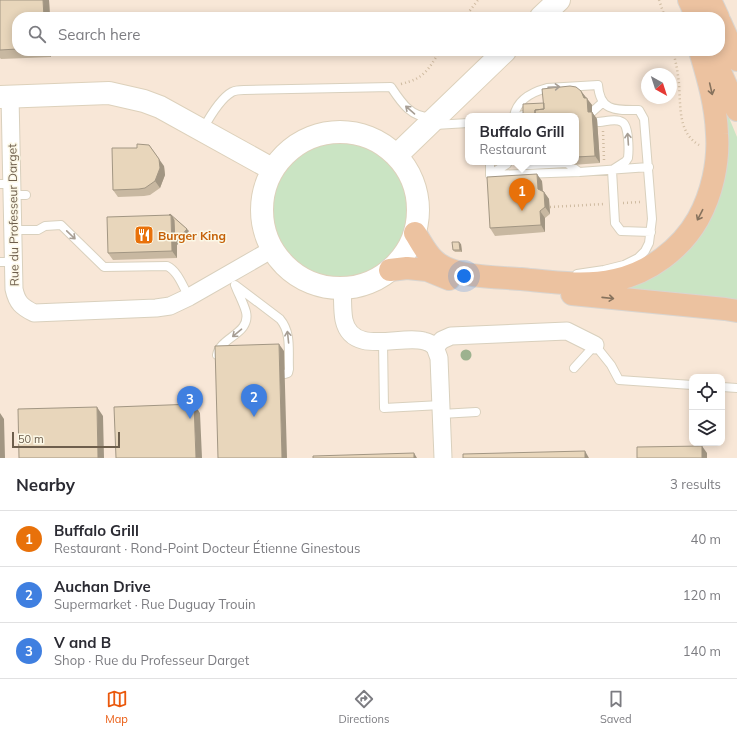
<!DOCTYPE html>
<html lang="en">
<head>
<meta charset="utf-8">
<style>
  :root { --surface:#fff; --page:#f2f2f3; --text:#2b2b33; --muted:#7c7c81; --line:#e1e1e2; --accent:#ea580c }
  body { margin:0; font-family:Mulish,sans-serif; background:var(--page); color:var(--text) }
  .controls { position:absolute; right:12px; bottom:12px; display:grid; overflow:hidden; border-radius:8px; box-shadow:0 2px 10px #0003 }
  .controls button { width:36px; height:36px; display:grid; place-items:center; padding:0; border:0; border-bottom:1px solid var(--line); background:var(--surface); color:var(--text); font:20px sans-serif }
  .compass { position:absolute; left:641px; top:68px; width:36px; height:36px; border-radius:50%; background:var(--surface); box-shadow:0 2px 10px #0003; rotate:141deg }
  .scale { position:absolute; left:12px; bottom:10px; width:108px; box-sizing:border-box; padding-left:4px; border:2px solid #6d5e4c; border-top:0; font-size:11px; line-height:14px; white-space:nowrap; color:#6d5e4c; -webkit-text-stroke:3px #fcf8e7; paint-order:stroke }
  .you { position:absolute; left:464px; top:276px; width:14px; height:14px; margin:-10px; border:3px solid #fff; border-radius:50%; background:#1a73e8; box-shadow:0 0 0 6px #1a73e833 }
  .badge { display:grid; place-items:center; width:26px; height:26px; border-radius:50%; background:var(--accent); color:#fff; font-size:13px; font-weight:700 }
  .pin { position:absolute; translate:-50% -33px; filter:drop-shadow(0 1px 2px #0008) }
  .pin::after { content:''; position:absolute; top:21px; width:14px; height:12px; background:inherit; clip-path:polygon(0 0,100% 0,50% 100%) }
  .popup { position:absolute; left:465px; top:113px; width:114px; height:52px; box-sizing:border-box; display:grid; place-content:center; border-radius:8px; background:var(--surface); filter:drop-shadow(0 1px 3px #0005); font-size:13px; white-space:nowrap; color:var(--muted) }
  .popup b { font-size:15px; color:var(--text) }
  .popup::after { content:''; position:absolute; left:50%; top:100%; margin-left:-8px; border:8px solid transparent; border-top-color:var(--surface) }
  .list { margin:0; padding:0; list-style:none }
  h2 { display:flex; justify-content:space-between; align-items:center; height:52px; margin:0; padding:0 16px; font-size:17px }
  h2 small { font-size:13px; font-weight:400; color:var(--muted) }
  .list li { display:grid; grid-template-columns:26px 1fr auto; gap:12px; align-items:center; box-sizing:border-box; height:56px; padding:0 16px; border-top:1px solid var(--line) }
  .list b { display:block; font-size:15px; white-space:nowrap }
  .list p { margin:0; font-size:13px; white-space:nowrap; color:var(--muted) }
  .list em { font-size:13px; font-style:normal; color:var(--muted) }
  .icon { flex:none; width:22px; height:22px; fill:none; stroke:currentColor; stroke-width:2; stroke-linecap:round; stroke-linejoin:round }
  .map { position:relative; flex:none; width:737px; height:458px; overflow:hidden }
  .search { position:absolute; background:var(--surface); box-shadow:0 2px 10px #0003; left:12px; right:12px; top:12px; height:44px; display:flex; align-items:center; gap:10px; box-sizing:border-box; padding:0 14px; border-radius:16px; color:var(--muted); font-size:15px }
  .sheet { height:220px; background:var(--surface) }
  nav { display:flex; justify-content:space-around; align-items:center; box-sizing:border-box; height:56px; border-top:1px solid var(--line); background:var(--surface); font-size:11px; color:var(--muted) }
  nav a { display:grid; justify-items:center; gap:2px }
  nav .on { color:var(--accent) }
  .map>svg:first-child { display:block }
  .commercial { fill:#f8e7d7; fill-rule:evenodd }
  .green { fill:#cae4c3 }
  .lines { fill:none; stroke-linecap:round; stroke-linejoin:round }
  .lane-casing { stroke:#d9d0bd; stroke-width:10 }
  .street-casing { stroke:#d9d0bd; stroke-width:19 }
  .secondary-casing { stroke:#ddd1bb; stroke-width:24 }
  .highway-casing { stroke:#d9d5d0; stroke-width:24 }
  .path { stroke:#cfbba1; stroke-width:2.5; stroke-dasharray:1 3; stroke-linecap:butt }
  .lane { stroke:#fff; stroke-width:8 }
  .street { stroke:#fff; stroke-width:17 }
  .secondary { stroke:#fff; stroke-width:22 }
  .highway { stroke:#ecc2a0; stroke-width:22 }
  .tree { fill:#9db28f }
  .wall { fill:#c8b8a1 }
  .shaded-wall { fill:#a29683 }
  .building { fill:#e8d6bb; stroke:#a29683 }
  .oneway { stroke:#a79e94 }
  .oneway2 { stroke:#86725d }
  .labels { text-anchor:middle; dominant-baseline:central; stroke-width:3; stroke-linejoin:round; paint-order:stroke }
  .street-label { font-size:12px; fill:#6d5e4c; stroke:#fcf8e7 }
  .food-label { font-size:12px; font-weight:bold; fill:#c56008; stroke:#fcf8e7; text-anchor:start }
</style>
</head>
<body>
<div class="map">
<svg width="737" height="458" viewBox="0 0 737 458">
  <rect width="100%" height="100%" fill="#f9f4e2"/>
  <path class="commercial" d="M 0,0 L 737,0 L 737,458 L 0,458 ZM 17,17 L 720,17 L 720,51 L 17,51 ZM 647,74 L 671,74 L 671,98 L 647,98 ZM 468,116 L 576,116 L 576,162 L 468,162 ZM 692,377 L 722,377 L 722,443 L 692,443 Z"/>
  <path class="green" d="M 725,108 L 737,137 L 737,303 L 614,290 L 683,250 Z
    M271 209a69 69 0 1 1 138 0a69 69 0 1 1-138 0Z"/>
  <g class="lines">
    <defs>
      <path id="lane" d="M 592,112 L 602,103
        M 514,116 C 517,100 532,92 547,88 L 598,85 C 600,112 616,110 639,110 L 644,119 L 652,219 L 649,243 L 645,251 L 638,258 L 624,265 L 604,270 L 577,274
        M 520,116 L 526,114
        M 597,122 C 604,122 616,118 622,122 C 629,125 629,150 628,158 L 626,161 L 612,170 L 615,223 L 621,231 L 651,232
        M 435,125 L 468,123
        M 203,129 C 209,118 221,98 232,92 C 236,90 240,90 244,90 L 391,87 C 401,102 411,118 431,117
        M 490,162 L 490,175 L 579,172 L 649,167
        M 523,162 L 526,165 L 530,165 L 567,163 L 579,172
        M 491,174 L 507,164 L 508,162
        M 0,184 L 12,184
        M 13,195 L 26,195
        M 14,230 L 38,230 L 45,226 L 61,225 L 104,267 L 167,266 C 178,271 183,287 189,297
        M 0,262 L 14,262
        M 383,342 L 384,408 L 441,405
        M 217,355 C 220,337 251,334 246,312 C 244,304 238,293 235,285 L 280,319 C 292,333 288,352 289,369 L 288,373 L 285,374
        M 574,368 L 595,345 L 611,365 L 619,380 L 692,385
        M 722,387 L 737,388
        M 441,414 L 476,412"/>
      <path id="street" d="M 10,96 L 14,289 C 17,303 22,307 34,313 L 156,308 L 170,306 L 189,297 L 271,250
        M 342,289 C 343,299 342,310 344,320 C 352,357 402,334 424,341 C 429,342 432,344 435,347 L 439,358 L 443,458
        M 435,347 L 442,340 L 451,336 L 567,331 L 595,345"/>
      <path id="secondary" d="M 541,17 L 559,0
        M 0,97 L 109,93 L 144,101 L 160,107 L 272,169
        M262 210a78 78 0 1 1 156 0a78 78 0 1 1-156 0Z
        M 397,155 L 505,51"/>
      <path id="highway" d="M 689,0 L 697,17
        M 710,0 L 718,17
        M 720,22 L 737,60
        M 714,58 L 737,110
        M 415,233 C 421,242 426,253 434,260 C 452,278 497,277 521,279 C 552,282 585,287 615,280 C 649,273 681,249 698,219 C 712,194 719,162 717,134 C 716,105 708,78 700,51
        M 390,270 L 407,268 L 427,270 L 449,279
        M 572,294 L 725,309 L 737,311"/>
    </defs>
    <use href="#lane" class="lane-casing"/>
    <use href="#street" class="street-casing"/>
    <use href="#secondary" class="secondary-casing"/>
    <use href="#highway" class="highway-casing"/>
    <path class="path" d="M 659,0 L 665,17
      M 465,17 L 478,0
      M 673,51 C 675,59 677,67 678,76 C 682,99 675,131 699,145
      M 401,84 C 425,78 427,71 440,51
      M 603,131 L 604,160
      M 623,203 L 640,202
      M 550,207 L 605,204"/>
    <use href="#lane" class="lane"/>
    <use href="#street" class="street"/>
    <use href="#secondary" class="secondary"/>
    <use href="#highway" class="highway"/>
  </g>
  <circle class="tree" cx="466" cy="355" r="5.5"/>
  <path class="wall" d="M 0,0 L 49,0 L 50,17 L 17,17 L 17,51 L 51,51 L 51,57 L 1,59 L 0,58 Z
    M 581,91 L 592,105 L 592,112 L 597,119 L 600,163 L 572,165 L 570,162 L 576,162 L 576,116 L 544,103 Z
    M 164,166 L 165,175 L 160,188 L 150,195 L 144,196 L 118,197 L 113,190 Z
    M 542,181 L 543,191 L 544,192 L 549,199 L 550,214 L 545,218 L 545,232 L 495,236 L 490,228 Z
    M 189,231 L 177,245 L 177,258 L 113,260 L 108,253 Z
    M 461,244 L 462,252 L 455,252 L 453,250 Z"/>
  <path class="shaded-wall" d="M 43,0 L 49,0 L 50,17 L 44,17 Z
    M 47,51 L 51,51 L 51,57 Z
    M 581,91 L 592,105 L 592,119 L 588,112 Z
    M 592,112 L 597,119 L 600,163 L 595,156 Z
    M 149,145 L 164,166 L 165,175 L 160,188 L 155,181 Z
    M 537,174 L 542,181 L 543,196 L 538,189 Z
    M 544,192 L 549,199 L 550,214 L 545,207 Z
    M 540,211 L 545,218 L 545,232 L 541,225 Z
    M 171,215 L 187,229 L 189,231 L 177,245 L 177,258 L 172,251 Z
    M 459,242 L 461,244 L 462,252 L 460,250 Z
    M 279,344 L 284,351 L 287,458 L 282,458 Z
    M 194,404 L 200,413 L 202,458 L 196,458 Z
    M 97,407 L 103,416 L 104,458 L 98,458 Z
    M 0,413 L 4,419 L 5,458 L 0,458 Z
    M 702,446 L 707,453 L 707,458 L 702,458 Z
    M 585,451 L 589,458 L 585,458 Z
    M 414,453 L 417,458 L 414,458 Z"/>
  <path class="building" d="M 0,0 L 43,0 L 44,17 L 17,17 L 17,49 L 0,50 Z
    M 570,86 L 576,87 L 581,91 L 584,98 L 587,98 L 588,112 L 592,112 L 595,156 L 576,157 L 576,116 L 535,116 L 535,110 L 544,109 L 542,89 Z
    M 544,103 L 544,109 L 535,110 L 535,116 L 523,116 L 523,104 Z
    M 137,144 L 149,145 L 159,159 L 160,168 L 155,181 L 145,188 L 139,189 L 113,190 L 112,148 L 137,148 Z
    M 537,174 L 538,189 L 544,192 L 545,207 L 540,211 L 541,225 L 490,228 L 487,177 Z
    M 170,214 L 187,229 L 175,243 L 174,220 L 171,215 L 169,215 Z
    M 171,215 L 172,251 L 108,253 L 107,217 Z
    M 452,242 L 459,242 L 460,250 L 453,250 Z
    M 279,344 L 282,458 L 218,458 L 215,346 Z
    M 194,404 L 196,458 L 116,458 L 114,407 Z
    M 97,407 L 98,458 L 19,458 L 18,409 Z
    M 702,446 L 702,458 L 637,458 L 637,447 Z
    M 585,451 L 585,458 L 463,458 L 463,454 Z
    M 414,453 L 414,458 L 313,458 L 313,456 Z"/>
  <defs><path id="oneway-shaft" d="M-6 0H5M1.5-3L5.5 0L1.5 3" fill="none" stroke-width="1.6" stroke-linecap="round" stroke-linejoin="round"/></defs>
  <g class="oneway">
    <use href="#oneway-shaft" transform="translate(554 87) rotate(-3)"/>
    <use href="#oneway-shaft" transform="translate(410 110) rotate(-139)"/>
    <use href="#oneway-shaft" transform="translate(628 139) rotate(-94)"/>
    <use href="#oneway-shaft" transform="translate(71 235) rotate(44)"/>
    <use href="#oneway-shaft" transform="translate(237 333) rotate(140)"/>
    <use href="#oneway-shaft" transform="translate(288 337) rotate(-96)"/>
  </g>
  <g class="oneway2">
    <use href="#oneway-shaft" transform="translate(711 89) rotate(77)"/>
    <use href="#oneway-shaft" transform="translate(700 215) rotate(117)"/>
    <use href="#oneway-shaft" transform="translate(608 298) rotate(6)"/>
  </g>
  <defs>
    <symbol id="restaurant-square" viewBox="-11 -11 22 22"><rect x="-9" y="-9" width="18" height="18" rx="4" fill="#e8710a" stroke="#fcf8e7"/><path d="M-5-6h1v4h1v-4h1v4h1v-4h1v5L-1.5 .5V6h-2V.5L-5-1ZM5-6V6H3V1.5H1.5Q1.5-4 5-6Z" fill="#fff"/></symbol>
  </defs>
  <g fill-rule="evenodd">
    <use href="#restaurant-square" x="133" y="224" width="22" height="22"/>
  </g>
  <g class="labels">
    <g class="street-label">
      <text transform="translate(13 215) rotate(-91)">Rue du Professeur Darget</text>
    </g>
    <g class="food-label">
      <text x="158" y="235">Burger King</text>
    </g>
  </g>
</svg>
<div class="controls">
<button><svg class="icon" aria-label="locate" viewBox="0 0 24 24"><circle cx="12" cy="12" r="6"/><path d="M12 2v4M12 18v4M2 12h4M18 12h4"/></svg></button>
<button><svg class="icon" aria-label="layers" viewBox="0 0 24 24"><path d="M12 4l9 5-9 5-9-5zM3 14l9 5 9-5"/></svg></button>
</div>
<svg class="compass" viewBox="-18 -18 36 36"><path d="M0-13l5 13h-10z" fill="#e53935"/><path d="M0 13l5-13h-10z" fill="#7c7c81"/></svg>
<div class="scale">50 m</div>
<div class="you"></div>
<div class="pin badge" style="left:522px;top:211px;background:#e8710a">1</div>
<div class="popup"><b>Buffalo Grill</b>Restaurant</div>
<div class="pin badge" style="left:254px;top:417px;background:#3f7fe0">2</div>
<div class="pin badge" style="left:190px;top:419px;background:#3f7fe0">3</div>
<div class="search"><svg class="icon" aria-label="search" viewBox="0 0 24 24"><circle cx="10" cy="10" r="6"/><path d="M15 15l6 6"/></svg>Search here</div>
</div>
<section class="sheet">
<h2>Nearby<small>3 results</small></h2>
<ul class="list">
<li><span class="badge" style="background:#e8710a">1</span><div><b>Buffalo Grill</b><p>Restaurant · Rond-Point Docteur Étienne Ginestous</p></div><em>40 m</em></li>
<li><span class="badge" style="background:#3f7fe0">2</span><div><b>Auchan Drive</b><p>Supermarket · Rue Duguay Trouin</p></div><em>120 m</em></li>
<li><span class="badge" style="background:#3f7fe0">3</span><div><b>V and B</b><p>Shop · Rue du Professeur Darget</p></div><em>140 m</em></li>
</ul>
</section>
<nav>
<a class="on"><svg class="icon" aria-label="map" viewBox="0 0 24 24"><path d="M3 6l6-2 6 2 6-2v14l-6 2-6-2-6 2zM9 4v14M15 6v14"/></svg>Map</a>
<a><svg class="icon" aria-label="directions" viewBox="0 0 24 24"><path d="M12 3l9 9-9 9-9-9zM9 14v-3h6M13 9l2 2-2 2"/></svg>Directions</a>
<a><svg class="icon" aria-label="saved" viewBox="0 0 24 24"><path d="M7 4h10v16l-5-4-5 4z"/></svg>Saved</a>
</nav>
</body>
</html>
